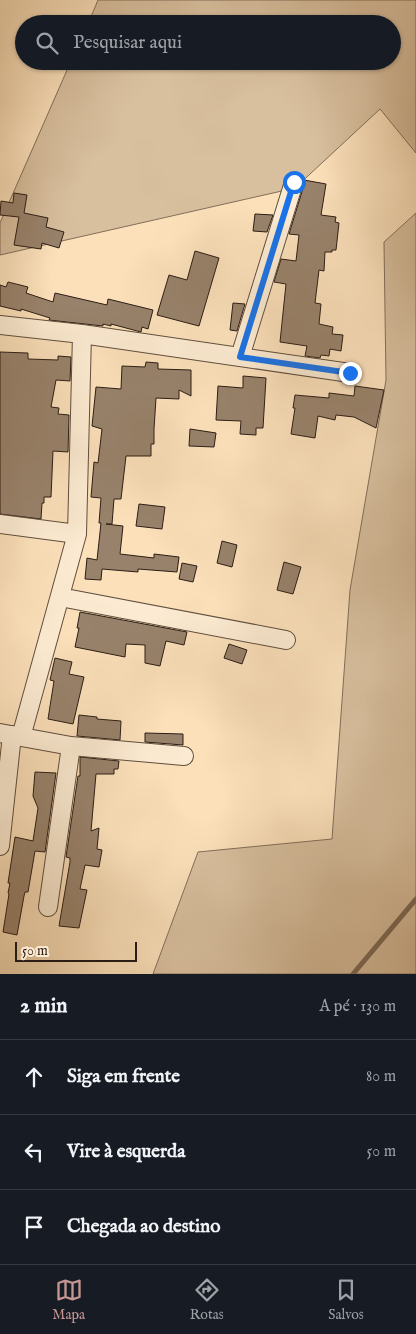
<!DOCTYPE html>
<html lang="pt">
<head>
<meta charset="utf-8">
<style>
  :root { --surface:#171b24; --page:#20242c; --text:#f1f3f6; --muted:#9ea1a6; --line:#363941; --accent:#c59692 }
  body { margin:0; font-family:"IM FELL English",serif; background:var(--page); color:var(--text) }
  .scale { position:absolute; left:15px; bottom:12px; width:122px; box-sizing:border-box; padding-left:5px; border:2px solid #2c1d15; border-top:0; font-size:14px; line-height:18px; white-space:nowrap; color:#2c1d15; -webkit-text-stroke:4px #fcebd2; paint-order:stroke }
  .stop { position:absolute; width:15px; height:15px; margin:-11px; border:4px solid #1a73e8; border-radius:50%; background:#fff }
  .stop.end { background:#1a73e8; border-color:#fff; box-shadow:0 1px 5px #0008 }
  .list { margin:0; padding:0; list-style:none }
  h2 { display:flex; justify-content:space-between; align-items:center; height:65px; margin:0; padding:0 20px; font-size:21px }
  h2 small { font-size:16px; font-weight:400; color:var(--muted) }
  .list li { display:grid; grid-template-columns:32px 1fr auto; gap:15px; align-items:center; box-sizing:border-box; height:75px; padding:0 20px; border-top:1px solid var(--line) }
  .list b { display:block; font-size:19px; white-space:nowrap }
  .list em { font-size:16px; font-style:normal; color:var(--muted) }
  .icon { flex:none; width:28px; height:28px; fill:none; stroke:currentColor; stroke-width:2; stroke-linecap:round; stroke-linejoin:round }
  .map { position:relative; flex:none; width:416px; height:974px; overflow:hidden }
  .search { position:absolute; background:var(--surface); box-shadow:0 1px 4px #0004; left:15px; right:15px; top:15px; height:55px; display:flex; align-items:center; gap:12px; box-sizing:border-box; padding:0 18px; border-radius:28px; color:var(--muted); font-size:19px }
  .sheet { height:290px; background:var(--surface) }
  nav { display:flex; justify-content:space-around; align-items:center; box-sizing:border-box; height:70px; border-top:1px solid var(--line); background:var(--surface); font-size:14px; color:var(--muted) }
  nav a { display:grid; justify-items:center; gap:2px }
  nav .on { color:var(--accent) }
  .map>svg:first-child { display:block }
  .green { fill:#d8bf9e; stroke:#826e5a }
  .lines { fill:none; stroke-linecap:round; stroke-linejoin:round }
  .stream { stroke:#7e6a56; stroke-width:5 }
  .building { fill:#98826b; stroke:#2c1d15 }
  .street-casing { stroke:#604e3e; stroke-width:20 }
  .street { stroke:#fcebd2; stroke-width:18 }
  .route { stroke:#1a73e8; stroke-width:6 }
</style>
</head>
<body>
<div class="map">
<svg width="416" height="974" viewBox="0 0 416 974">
  <rect width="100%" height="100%" fill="#fbe0ba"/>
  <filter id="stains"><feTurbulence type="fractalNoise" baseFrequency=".004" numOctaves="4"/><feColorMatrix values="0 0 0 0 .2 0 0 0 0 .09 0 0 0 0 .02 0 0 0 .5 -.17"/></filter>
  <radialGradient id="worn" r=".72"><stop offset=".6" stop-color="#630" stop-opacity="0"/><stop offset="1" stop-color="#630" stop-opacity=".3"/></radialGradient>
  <path class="green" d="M 98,0 L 416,0 L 416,153 L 380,109 L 295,188 L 0,255 L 0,223 L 71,61 L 392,61 L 392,24 L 88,24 Z
    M 416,213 L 416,974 L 153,974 L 198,852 L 332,839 L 350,590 L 386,380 L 384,242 Z"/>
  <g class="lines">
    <path class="stream" d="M 353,974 L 416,899"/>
  </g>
  <path class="building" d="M 304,180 L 326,184 L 321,215 L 336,217 L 335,222 L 339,223 L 336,250 L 332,250 L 332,252 L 325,252 L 324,271 L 319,270 L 315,303 L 321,304 L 319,324 L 333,327 L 332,334 L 343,335 L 341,351 L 330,349 L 329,356 L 321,355 L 320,358 L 305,356 L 307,346 L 280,342 L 286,284 L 274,282 L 281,259 L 296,261 L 299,235 L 289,234 L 304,185 Z
    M 14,193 L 27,195 L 24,213 L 48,218 L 46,227 L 64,232 L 59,248 L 42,243 L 41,249 L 14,245 L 19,217 L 0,215 L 1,201 L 13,203 Z
    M 255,214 L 273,215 L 267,232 L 253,231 Z
    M 195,251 L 219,258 L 199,326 L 157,315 L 169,275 L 187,280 Z
    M 8,282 L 28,287 L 26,293 L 53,302 L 55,293 L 107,305 L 108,299 L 153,310 L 148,329 L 142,327 L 141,332 L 111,324 L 111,326 L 103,324 L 103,326 L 49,320 L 50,318 L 21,309 L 21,311 L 0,306 L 0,285 L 6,287 Z
    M 233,303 L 245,304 L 237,331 L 230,330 Z
    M 0,352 L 28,353 L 28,359 L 58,360 L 58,356 L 71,357 L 70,381 L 56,380 L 51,407 L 59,408 L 58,414 L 69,415 L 68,452 L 53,451 L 51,497 L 44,497 L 44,503 L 42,503 L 41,519 L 0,514 Z
    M 146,362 L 158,363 L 158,369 L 191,370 L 191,396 L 179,390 L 179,399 L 156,398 L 154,429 L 154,444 L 151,444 L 151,456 L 126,456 L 121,499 L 114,499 L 112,524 L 106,524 L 123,526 L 120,554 L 154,558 L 154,554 L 179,557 L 177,572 L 138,569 L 138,572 L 102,569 L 101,580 L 85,579 L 87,558 L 97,560 L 101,523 L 99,523 L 101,498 L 91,497 L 94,462 L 98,463 L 102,429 L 92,426 L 96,387 L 121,389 L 122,366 L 145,367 Z
    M 243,376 L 266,378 L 263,428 L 256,428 L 256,435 L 240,434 L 241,421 L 216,420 L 218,386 L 243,388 Z
    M 355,386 L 384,390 L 376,428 L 354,417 L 336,415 L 335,420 L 318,416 L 315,438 L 291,434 L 295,408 L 293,408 L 295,395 L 329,398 L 329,393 L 354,396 Z
    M 190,429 L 216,433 L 214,447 L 189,446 Z
    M 139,504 L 165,507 L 162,529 L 136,526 Z
    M 222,541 L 237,545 L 232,567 L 217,563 Z
    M 284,562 L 301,567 L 293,594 L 277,590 Z
    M 182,563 L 197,566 L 193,582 L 179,579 Z
    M 80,612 L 187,632 L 184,645 L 166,641 L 160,666 L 145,663 L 145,645 L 126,644 L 125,657 L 75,647 L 79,628 L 77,628 Z
    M 229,644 L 247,650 L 242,664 L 224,658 Z
    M 55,658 L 72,662 L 69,674 L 84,677 L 73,724 L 48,719 L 54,681 L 50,680 Z
    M 79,715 L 97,717 L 97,719 L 121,721 L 120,740 L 77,736 Z
    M 145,733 L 183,734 L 183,745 L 145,742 Z
    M 80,757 L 119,761 L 118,769 L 114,769 L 114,774 L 96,774 L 91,831 L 99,828 L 97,849 L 102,850 L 99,867 L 85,865 L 80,889 L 87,890 L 79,928 L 59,926 L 70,862 L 70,858 L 66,857 L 78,776 L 80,776 Z
    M 35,772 L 56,773 L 45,852 L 35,851 L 28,892 L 25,892 L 24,896 L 17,935 L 3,932 L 9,894 L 8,893 L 10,883 L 8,883 L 15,837 L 33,841 L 38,808 L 33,796 Z"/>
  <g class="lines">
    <defs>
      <path id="street" d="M 0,325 L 82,334 L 350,373
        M 240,357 L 294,182
        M 0,524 L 77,534
        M 60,597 L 286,640
        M 0,733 L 71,746 L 184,756
        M 21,737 L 77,534 L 82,334
        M 0,846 L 12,735
        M 48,907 L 71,746"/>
    </defs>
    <use href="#street" class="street-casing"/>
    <use href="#street" class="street"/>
  </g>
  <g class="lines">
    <path class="route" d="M 294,182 L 240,357 L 350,373"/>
  </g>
  <rect width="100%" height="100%" filter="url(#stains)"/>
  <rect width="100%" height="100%" fill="url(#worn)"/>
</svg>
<div class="scale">50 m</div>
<div class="stop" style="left:294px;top:182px"></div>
<div class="stop end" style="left:350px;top:373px"></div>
<div class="search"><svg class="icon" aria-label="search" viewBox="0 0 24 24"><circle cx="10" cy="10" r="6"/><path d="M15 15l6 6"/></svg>Pesquisar aqui</div>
</div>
<section class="sheet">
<h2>2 min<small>A pé · 130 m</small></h2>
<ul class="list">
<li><svg class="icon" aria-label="ahead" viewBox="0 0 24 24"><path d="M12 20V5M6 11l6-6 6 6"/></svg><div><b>Siga em frente</b></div><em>80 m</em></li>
<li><svg class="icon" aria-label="left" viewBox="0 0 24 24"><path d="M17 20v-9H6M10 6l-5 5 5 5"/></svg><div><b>Vire à esquerda</b></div><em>50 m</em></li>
<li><svg class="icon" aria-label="arrive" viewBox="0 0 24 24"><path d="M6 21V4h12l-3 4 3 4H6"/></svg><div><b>Chegada ao destino</b></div></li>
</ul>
</section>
<nav>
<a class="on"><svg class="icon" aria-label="map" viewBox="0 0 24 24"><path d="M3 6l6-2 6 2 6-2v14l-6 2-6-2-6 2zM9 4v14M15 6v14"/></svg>Mapa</a>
<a><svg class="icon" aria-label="directions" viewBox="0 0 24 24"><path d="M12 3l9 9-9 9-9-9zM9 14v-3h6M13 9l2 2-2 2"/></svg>Rotas</a>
<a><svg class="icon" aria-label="saved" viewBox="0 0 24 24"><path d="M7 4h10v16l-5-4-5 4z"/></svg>Salvos</a>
</nav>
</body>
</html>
